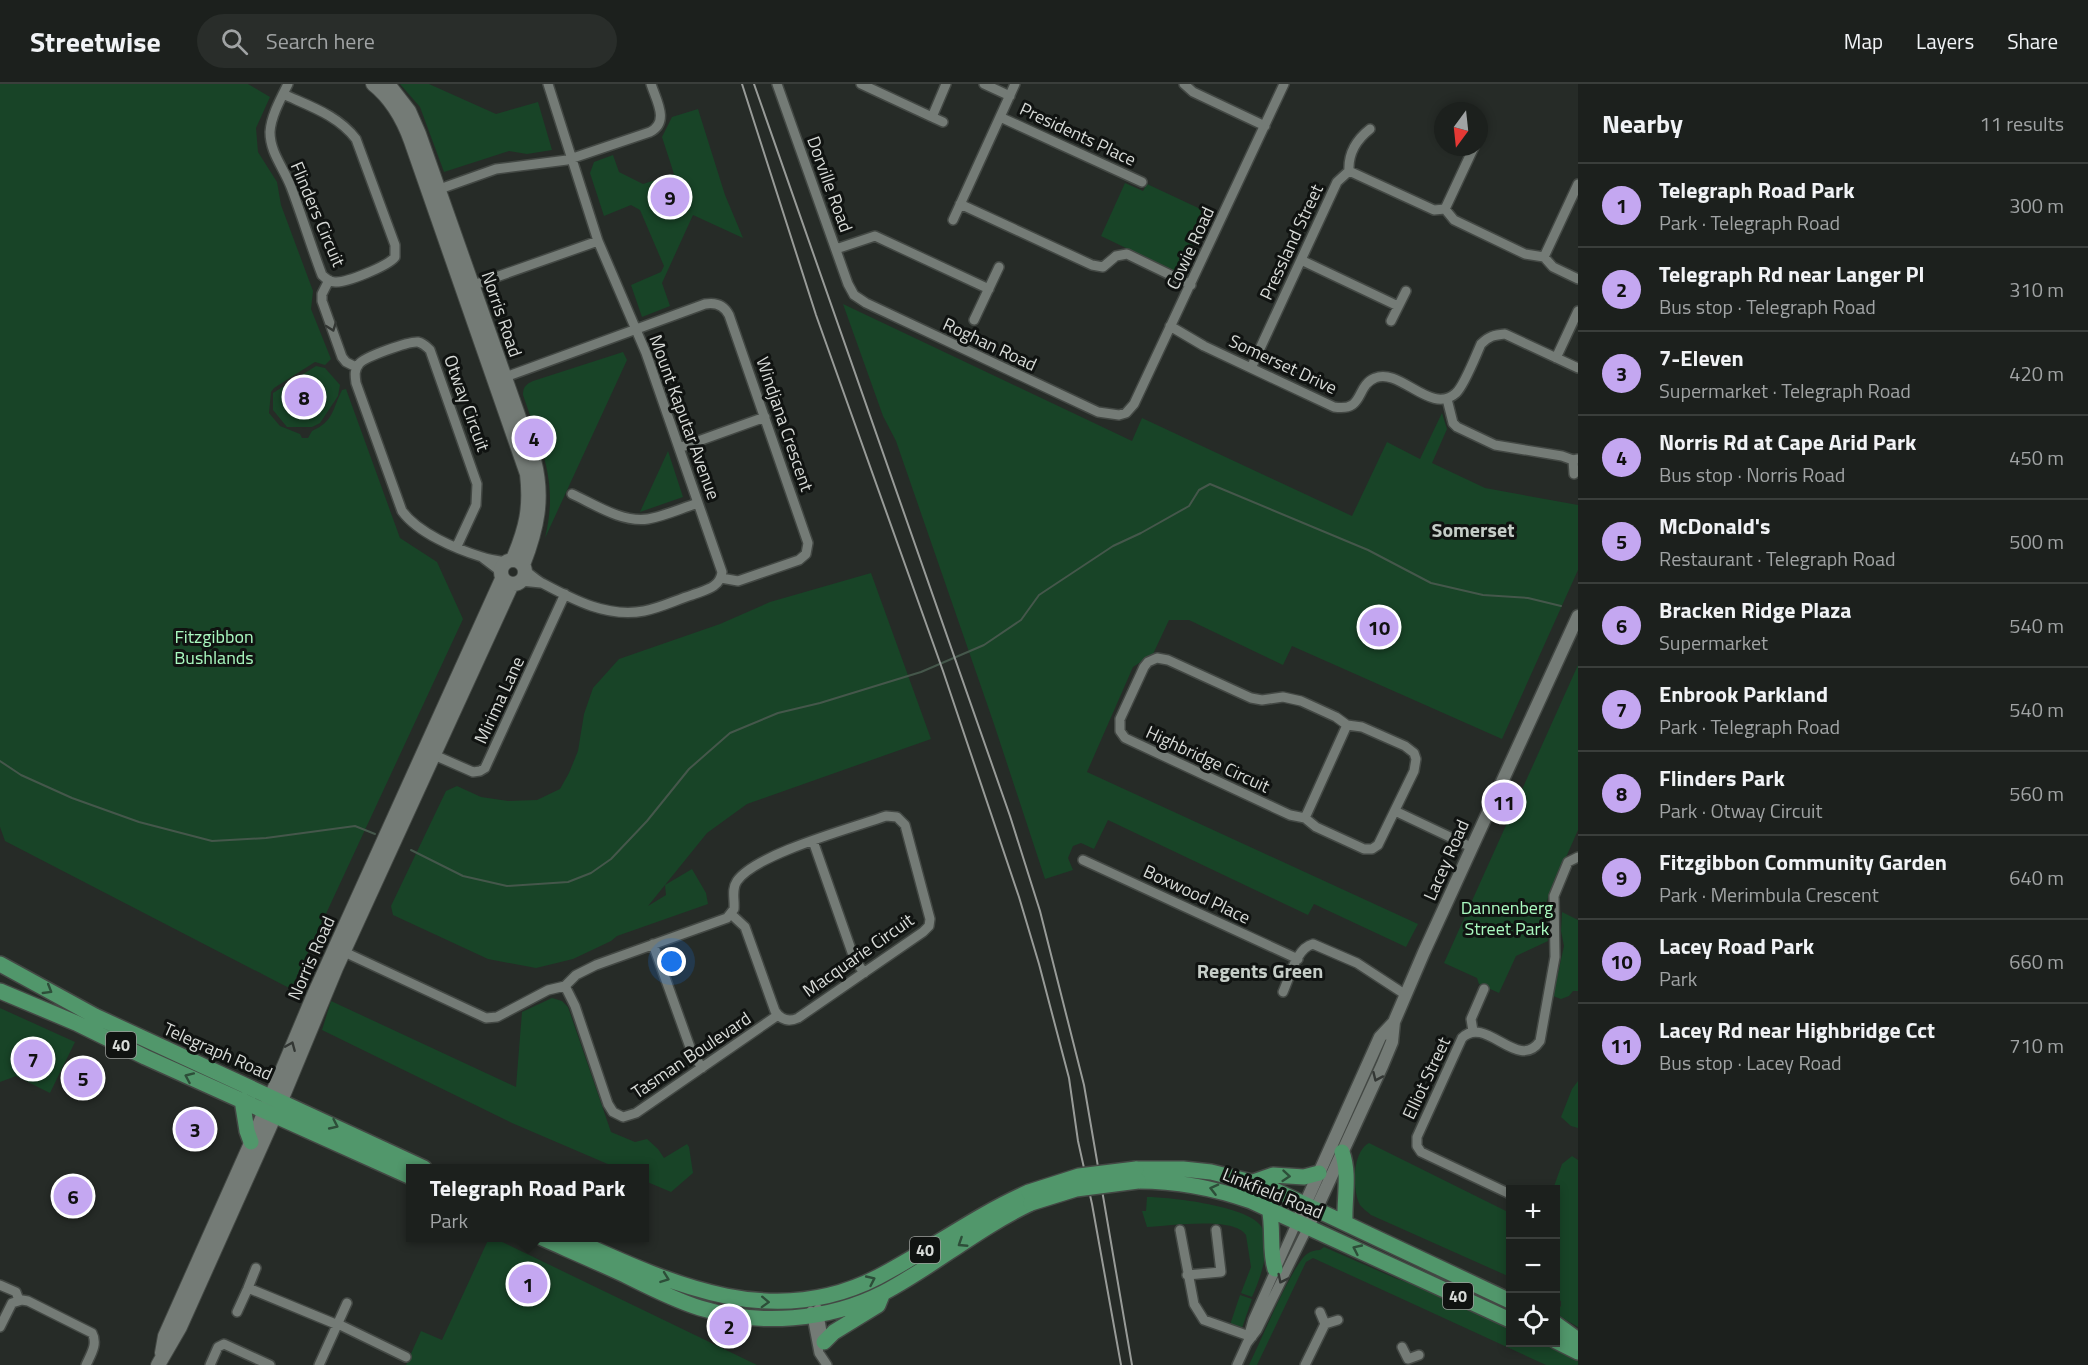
<!DOCTYPE html>
<html lang="en">
<head>
<meta charset="utf-8">
<style>
  :root { --surface:#1c201d; --page:#292d2a; --text:#f1f3f6; --muted:#a0a3a4; --line:#3a3e3b; --accent:#c4a7f1 }
  body { margin:0; font-family:"Titillium Web",sans-serif; background:var(--page); color:var(--text) }
  .controls { position:absolute; right:18px; bottom:18px; display:grid; overflow:hidden; border-radius:0px; box-shadow:0 3px 9px #0003 }
  .controls button { width:54px; height:54px; display:grid; place-items:center; padding:0; border:0; border-bottom:2px solid var(--line); background:var(--surface); color:var(--text); font:30px sans-serif }
  .compass { position:absolute; left:1434px; top:18px; width:54px; height:54px; border-radius:50%; background:var(--surface); box-shadow:0 3px 9px #0003; rotate:195deg }
  .you { position:absolute; left:672px; top:878px; width:21px; height:21px; margin:-15px; border:4px solid #fff; border-radius:50%; background:#1a73e8; box-shadow:0 0 0 9px #1a73e833 }
  .badge { display:grid; place-items:center; width:39px; height:39px; border-radius:50%; background:var(--accent); color:#111; font-size:20px; font-weight:700 }
  .pin { position:absolute; translate:-50% -50%; border:3px solid #fff; box-shadow:0 2px 6px #0006 }
  .popup { position:absolute; left:406px; top:1080px; width:243px; height:78px; box-sizing:border-box; display:grid; place-content:center; border-radius:0px; background:var(--surface); filter:drop-shadow(0 2px 4px #0005); font-size:20px; white-space:nowrap; color:var(--muted) }
  .popup b { font-size:22px; color:var(--text) }
  .popup::after { content:''; position:absolute; left:50%; top:100%; margin-left:-12px; border:12px solid transparent; border-top-color:var(--surface) }
  .list { margin:0; padding:0; list-style:none }
  h2 { display:flex; justify-content:space-between; align-items:center; height:78px; margin:0; padding:0 24px; font-size:26px }
  h2 small { font-size:20px; font-weight:400; color:var(--muted) }
  .list li { display:grid; grid-template-columns:39px 1fr auto; gap:18px; align-items:center; box-sizing:border-box; height:84px; padding:0 24px; border-top:2px solid var(--line) }
  .list b { display:block; font-size:22px; white-space:nowrap }
  .list p { margin:0; font-size:20px; white-space:nowrap; color:var(--muted) }
  .list em { font-size:20px; font-style:normal; color:var(--muted) }
  .icon { flex:none; width:33px; height:33px; fill:none; stroke:currentColor; stroke-width:2; stroke-linecap:round; stroke-linejoin:round }
  .map { position:relative; flex:none; width:1578px; height:1281px; overflow:hidden }
  header { display:flex; align-items:center; gap:36px; box-sizing:border-box; height:84px; padding:0 30px; background:var(--surface); border-bottom:2px solid var(--line) }
  header strong { font-size:28px }
  nav { display:flex; gap:33px; margin-inline-start:auto; font-size:21px }
  .search { width:420px; height:54px; background:var(--page); display:flex; align-items:center; gap:15px; box-sizing:border-box; padding:0 21px; border-radius:33px; color:var(--muted); font-size:22px }
  main { display:flex }
  aside { flex:1; background:var(--surface) }
  .map>svg:first-child { display:block }
  .green { fill:#184427 }
  .lines { fill:none; stroke-linecap:round; stroke-linejoin:round }
  .stream { stroke:#45574b; stroke-width:2 }
  .minor-casing { stroke:#434844; stroke-width:12 }
  .tertiary-casing { stroke:#434844; stroke-width:15 }
  .secondary-casing { stroke:#434844; stroke-width:16 }
  .primary-casing { stroke:#434844; stroke-width:18 }
  .minor { stroke:#747b76; stroke-width:9 }
  .tertiary { stroke:#747b76; stroke-width:12 }
  .secondary { stroke:#747b76; stroke-width:14 }
  .primary { stroke:#51976b; stroke-width:15 }
  .rail { stroke:#989b98; stroke-width:2 }
  .primary-bridge-casing { stroke:#434844; stroke-width:18; stroke-linecap:butt }
  .primary-bridge { stroke:#51976b; stroke-width:15 }
  .oneway { stroke:#333734 }
  .oneway2 { stroke:#2d4e39 }
  .labels { text-anchor:middle; dominant-baseline:central; stroke-width:6; stroke-linejoin:round; paint-order:stroke }
  .shield { fill:#101311; stroke:#9c9f9c; stroke-width:1.5 }
  .shield-label { font-size:16px; font-weight:bold; fill:#d8dbd8 }
  .street-label { font-size:18px; fill:#d8dbd8; stroke:#101311 }
  .park-label { font-size:18px; fill:#aafac0; stroke:#101311 }
  .neighbourhood-label { font-size:20px; font-weight:bold; fill:#c5cdc7; stroke:#101311 }
</style>
</head>
<body>
<header>
<strong>Streetwise</strong>
<div class="search"><svg class="icon" aria-label="search" viewBox="0 0 24 24"><circle cx="10" cy="10" r="6"/><path d="M15 15l6 6"/></svg>Search here</div>
<nav><a>Map</a><a>Layers</a><a>Share</a></nav>
</header>
<main>
<div class="map">
<svg width="1578" height="1281" viewBox="0 0 1578 1281">
  <rect width="100%" height="100%" fill="#262b27"/>
  <path class="green" d="M 0,0 L 248,0 L 270,13 L 256,44 L 258,68 L 277,98 L 281,121 L 313,207 L 311,225 L 331,275 L 325,281 L 315,278 L 274,304 L 271,308 L 269,329 L 280,342 L 300,350 L 302,354 L 308,354 L 312,347 C 334,337 332,326 342,306 L 346,305 L 400,454 L 437,478 L 463,535 L 291,905 L 5,757 L 0,743 Z
    M 400,0 L 429,0 L 496,30 L 538,18 L 552,66 L 527,70 L 509,67 L 444,88 L 420,23 Z
    M 698,25 L 725,111 L 743,154 L 693,131 L 662,199 L 670,222 L 642,233 L 631,201 L 661,188 L 664,182 L 640,126 L 631,121 L 604,132 L 590,89 L 594,78 L 613,71 L 619,88 L 643,100 L 674,90 L 662,53 L 672,33 Z
    M 1125,99 L 1143,107 L 1147,100 L 1209,129 L 1180,190 L 1101,152 Z
    M 843,220 L 1132,357 L 1142,334 L 1352,432 L 1387,358 L 1420,375 L 1442,329 L 1447,345 L 1432,379 L 1485,404 L 1578,421 L 1578,486 L 1502,655 L 1292,562 L 1283,581 L 1189,536 L 1169,536 L 1153,570 L 1133,583 L 1087,688 L 1418,840 L 1406,863 L 1314,820 L 1308,831 L 1108,736 L 1094,765 L 1081,759 L 1073,762 L 1068,774 L 1073,786 L 1045,795 L 994,640 L 896,357 L 883,332 Z
    M 623,268 L 627,276 L 545,454 C 559,397 541,364 523,311 C 523,303 526,300 533,297 Z
    M 316,282 L 325,284 L 340,301 L 338,312 L 320,339 L 312,343 L 287,343 L 273,326 L 273,309 Z
    M 668,367 L 683,413 L 640,428 Z
    M 871,489 L 931,655 L 747,720 L 707,749 L 648,822 L 666,811 L 665,801 L 692,785 L 706,809 L 708,820 L 617,852 L 611,857 L 573,875 L 536,884 L 488,875 L 393,831 L 391,822 L 446,707 L 457,702 L 481,713 L 508,717 L 537,716 L 560,705 L 569,689 L 578,667 L 584,630 L 593,604 L 619,575 L 720,540 L 770,518 Z
    M 1578,581 L 1578,746 L 1545,821 L 1548,857 L 1516,872 L 1499,909 L 1479,900 L 1477,894 L 1444,879 Z
    M 1562,828 L 1578,836 L 1578,907 L 1573,907 L 1569,912 L 1561,915 L 1553,912 L 1564,862 L 1561,847 Z
    M 552,914 L 562,917 L 568,923 L 611,1048 L 635,1058 L 647,1055 L 658,1065 L 664,1074 L 687,1060 L 689,1063 L 693,1089 L 671,1108 L 645,1097 L 645,1084 L 617,1084 L 512,1039 L 322,946 L 331,917 L 516,1003 L 522,928 Z
    M 0,924 L 75,958 L 50,1009 L 16,992 L 0,998 Z
    M 1578,997 L 1578,1044 L 1571,1042 L 1561,1033 L 1572,1005 Z
    M 1369,1059 L 1510,1129 L 1510,1193 L 1371,1131 C 1368,1128 1363,1125 1360,1121 C 1352,1106 1352,1068 1369,1059 Z
    M 1572,1072 L 1578,1076 L 1578,1243 L 1561,1233 L 1557,1226 L 1561,1222 L 1561,1217 L 1556,1214 L 1556,1106 L 1553,1105 L 1562,1080 Z
    M 1147,1113 C 1170,1113 1248,1122 1261,1142 C 1273,1161 1260,1195 1252,1213 L 1241,1209 L 1251,1183 L 1246,1151 C 1234,1132 1169,1142 1147,1143 L 1142,1127 L 1146,1127 Z
    M 489,1154 L 494,1154 L 757,1281 L 406,1281 L 421,1247 L 442,1256 Z
    M 1324,1163 L 1397,1195 L 1412,1199 L 1510,1244 L 1510,1258 L 1542,1259 L 1578,1275 L 1578,1281 L 1546,1281 L 1313,1174 L 1306,1178 L 1257,1281 L 1249,1281 C 1259,1261 1293,1179 1307,1170 C 1311,1167 1315,1166 1320,1166 Z
    M 1240,1211 L 1252,1215 L 1242,1244 L 1230,1241 Z"/>
  <g class="lines">
    <path class="stream" d="M 0,677 L 21,691 L 72,714 L 139,738 L 212,757 L 266,754 L 355,742 L 375,750
      M 411,766 L 463,792 L 507,802 L 568,798 L 591,789 L 611,775 L 647,737 L 689,685 L 730,649 L 778,629 L 820,619 L 921,588 L 984,561 L 1021,536 L 1039,511 L 1113,462 L 1141,449 L 1189,422 L 1199,406 L 1210,400 L 1368,466 L 1431,499 L 1483,511 L 1528,514 L 1561,522"/>
    <defs>
      <path id="minor" d="M 777,0 L 848,200 L 854,211 L 866,219 L 1098,328 L 1119,331 L 1126,329 L 1134,320 L 1284,0
        M 861,0 L 932,33 L 946,0
        M 984,0 L 1010,12
        M 1184,0 L 1193,8 L 1265,42
        M 283,10 C 309,22 338,31 356,55 L 395,161 L 395,173 C 388,182 346,199 335,198 C 330,198 326,195 322,191 C 311,162 302,132 291,103 C 284,84 270,69 270,48 C 271,32 281,14 288,0
        M 932,33 L 943,38
        M 1000,33 L 1142,98
        M 1349,87 C 1348,69 1356,56 1370,45
        M 434,107 L 496,85 L 567,76 L 650,48 C 670,38 656,16 651,0
        M 960,120 L 1092,181 L 1103,183 L 1116,172 L 1127,170 L 1191,201
        M 1445,125 L 1474,63
        M 953,136 L 1015,0
        M 836,165 L 875,152 L 989,205
        M 1544,173 L 1578,100
        M 1301,176 L 1398,222
        M 329,196 L 322,210 L 322,217 L 342,273 L 346,278 L 356,283
        M 468,203 L 598,157
        M 974,236 L 999,183
        M 1391,237 L 1406,207
        M 1170,242 L 1204,262 L 1334,323 C 1365,328 1355,302 1375,294 C 1400,283 1431,332 1456,309 C 1464,302 1476,271 1481,260 C 1489,252 1494,251 1505,250 L 1578,284
        M 1556,274 L 1578,227
        M 1251,284 L 1337,98 L 1349,87 L 1434,126 L 1445,125 L 1454,136 L 1525,170 L 1544,173 L 1553,183 L 1578,195
        M 500,295 L 705,220 C 716,218 724,221 729,231 L 808,459 L 806,470 L 799,476 L 738,497 L 721,494
        M 1447,315 L 1453,339 L 1457,343 L 1495,361 L 1562,372 L 1573,376
        M 679,364 L 765,333
        M 1574,390 L 1573,376 L 1578,375
        M 572,410 C 594,420 622,439 648,435 C 665,432 682,424 698,419
        M 457,462 L 476,421 L 477,400 L 430,266 C 426,262 423,259 418,258 C 409,257 364,273 359,280 C 354,286 355,292 356,299 L 402,427 C 418,449 456,465 482,473 C 489,476 497,476 505,478
        M 483,474 L 500,487
        M 525,487 C 532,491 537,497 544,500 C 574,516 608,534 644,527 C 660,524 676,516 692,511 C 705,506 720,504 722,488 L 646,269 L 598,157 L 548,0
        M 521,497 L 541,499
        M 1157,574 L 1168,576 L 1251,614 L 1262,616 L 1283,613 L 1301,617 L 1336,633 L 1347,641 L 1362,643 L 1405,662 L 1414,669 L 1416,675 L 1414,687 L 1378,761 L 1372,765 L 1364,765 L 1316,743 L 1305,734 L 1290,731 L 1125,654 L 1120,647 L 1120,635 L 1144,583 L 1148,578 Z
        M 434,671 L 473,688 L 480,687 L 485,684 L 565,510
        M 1395,727 L 1471,763
        M 1305,734 L 1347,641
        M 813,757 L 854,874 L 864,889
        M 1083,776 L 1298,875
        M 653,860 L 691,966 L 702,984
        M 340,866 L 486,934 L 497,933 L 548,906 L 565,902 L 575,922 L 608,1020 L 613,1028 L 623,1033 L 636,1029 L 778,931
        M 565,902 L 576,891 L 596,881 L 727,834 L 734,825 C 735,815 731,806 737,797 C 755,770 852,744 886,732 L 897,733 L 905,741 L 930,835 L 929,842 L 923,848 L 798,934 C 789,938 781,936 775,927 L 745,843 L 731,830
        M 1283,908 C 1290,893 1296,864 1313,860 L 1357,879 L 1406,911
        M 1473,947 L 1471,935 L 1484,905
        M 1510,1110 L 1421,1068 L 1417,1062 L 1417,1053 L 1462,954 C 1486,930 1518,989 1540,957 L 1555,873 L 1554,812 L 1568,778 L 1578,773
        M 1180,1146 L 1194,1220 L 1204,1236 L 1252,1253
        M 1187,1191 L 1221,1188 L 1216,1146
        M 0,1201 L 16,1208 L 19,1216
        M 248,1204 L 256,1184
        M 818,1225 L 824,1259
        M 811,1227 L 819,1269 L 827,1281
        M 237,1228 L 248,1204 L 338,1241
        M 1320,1228 L 1325,1240 L 1338,1236
        M 338,1240 L 406,1273
        M 0,1243 L 12,1219 L 22,1216 L 28,1217 L 92,1249 C 98,1260 91,1270 86,1281
        M 1248,1254 L 1253,1236 L 1297,1138
        M 1402,1263 L 1408,1275 L 1419,1271
        M 210,1281 L 218,1263 L 224,1260 L 270,1281
        M 319,1281 L 347,1219
        M 1237,1281 L 1247,1259 L 1257,1246 L 1308,1143
        M 1305,1281 L 1325,1240"/>
      <path id="tertiary" d="M 1297,1138 L 1380,953 L 1394,938
        M 1308,1143 L 1382,982 L 1392,958 L 1394,938 L 1424,868 L 1578,532"/>
      <path id="secondary" d="M 373,0 C 392,15 403,35 411,57 L 527,390 C 531,424 526,444 513,475
        M 388,0 L 409,27 L 419,50 L 534,376 C 544,414 537,445 523,481
        M501 488a12 12 0 1 1 24 0a12 12 0 1 1-24 0Z
        M 162,1269 L 165,1252 L 260,1039 L 313,913 L 502,495
        M 158,1281 L 180,1243 L 275,1031 L 336,884 L 512,500"/>
      <path id="primary" d="M 0,880 L 95,932 L 424,1084
        M 0,907 L 76,939 L 145,973 L 411,1093
        M 242,1016 L 247,1047 L 251,1058
        M 1342,1068 C 1350,1090 1344,1115 1345,1138
        M 1136,1085 L 1183,1085 L 1211,1088 L 1264,1101 L 1510,1217
        M 1138,1097 C 1178,1097 1214,1104 1251,1117 L 1510,1236
        M 1253,1098 L 1273,1091 L 1304,1093 L 1319,1089
        M 1269,1124 C 1274,1145 1269,1165 1275,1185
        M 542,1154 C 569,1166 597,1178 625,1191 C 649,1203 674,1216 700,1224 C 759,1242 828,1237 883,1209 C 934,1182 978,1144 1031,1119
        M 570,1154 C 670,1199 771,1248 878,1193 C 930,1166 976,1131 1029,1108
        M 1556,1240 L 1578,1256
        M 1556,1257 L 1578,1268
        M 824,1258 L 834,1248 L 878,1221 L 882,1211"/>
    </defs>
    <use href="#minor" class="minor-casing"/>
    <use href="#tertiary" class="tertiary-casing"/>
    <use href="#secondary" class="secondary-casing"/>
    <use href="#primary" class="primary-casing"/>
    <use href="#minor" class="minor"/>
    <use href="#tertiary" class="tertiary"/>
    <use href="#secondary" class="secondary"/>
    <use href="#primary" class="primary"/>
    <path class="rail" d="M 742,0 L 816,231 L 943,587 L 1019,813 L 1039,880 L 1069,994 L 1078,1057 L 1092,1120 L 1121,1281
      M 754,0 L 1010,732 L 1040,827 L 1084,1001 L 1132,1281"/>
    <defs>
      <path id="primary-bridge" d="M 1029,1108 L 1079,1092 L 1136,1085
        M 1031,1119 L 1076,1105 L 1138,1097"/>
    </defs>
    <use href="#primary-bridge" class="primary-bridge-casing"/>
    <use href="#primary-bridge" class="primary-bridge"/>
  </g>
  <defs><path id="oneway-chevron" d="M-2-3.5L2.5 0L-2 3.5" fill="none" stroke-width="1.6" stroke-linecap="round" stroke-linejoin="round" transform="scale(1.5)"/></defs>
  <g class="oneway">
    <use href="#oneway-chevron" transform="translate(332 243) rotate(70)"/>
    <use href="#oneway-chevron" transform="translate(291 962) rotate(-67)"/>
    <use href="#oneway-chevron" transform="translate(1377 993) rotate(114)"/>
    <use href="#oneway-chevron" transform="translate(1282 1195) rotate(116)"/>
  </g>
  <g class="oneway2">
    <use href="#oneway-chevron" transform="translate(48 906) rotate(31)"/>
    <use href="#oneway-chevron" transform="translate(189 993) rotate(-156)"/>
    <use href="#oneway-chevron" transform="translate(334 1041) rotate(25)"/>
    <use href="#oneway-chevron" transform="translate(1286 1092) rotate(5)"/>
    <use href="#oneway-chevron" transform="translate(1214 1105) rotate(-166)"/>
    <use href="#oneway-chevron" transform="translate(962 1159) rotate(147)"/>
    <use href="#oneway-chevron" transform="translate(1357 1165) rotate(-155)"/>
    <use href="#oneway-chevron" transform="translate(665 1194) rotate(20)"/>
    <use href="#oneway-chevron" transform="translate(871 1196) rotate(-25)"/>
    <use href="#oneway-chevron" transform="translate(765 1218) rotate(2)"/>
  </g>
  <g class="labels">
    <g class="shield">
      <rect x="106" y="948" width="30" height="26" rx="4.5"/>
      <rect x="910" y="1153" width="30" height="26" rx="4.5"/>
      <rect x="1443" y="1199" width="30" height="26" rx="4.5"/>
    </g>
    <g class="shield-label">
      <text x="121" y="961">40</text>
      <text x="925" y="1166">40</text>
      <text x="1458" y="1212">40</text>
    </g>
    <g class="street-label">
      <text transform="translate(1078 50) rotate(25)">Presidents Place</text>
      <text transform="translate(830 100) rotate(70)">Dorville Road</text>
      <text transform="translate(318 130) rotate(67)">Flinders Circuit</text>
      <text transform="translate(1291 158) rotate(-65)">Pressland Street</text>
      <text transform="translate(1190 164) rotate(-65)">Cowie Road</text>
      <text transform="translate(502 230) rotate(71)">Norris Road</text>
      <text transform="translate(990 260) rotate(25)">Roghan Road</text>
      <text transform="translate(1283 280) rotate(25)">Somerset Drive</text>
      <text transform="translate(467 319) rotate(70)">Otway Circuit</text>
      <text transform="translate(685 333) rotate(70)">Mount Kaputar Avenue</text>
      <text transform="translate(785 340) rotate(71)">Windjana Crescent</text>
      <text transform="translate(499 616) rotate(-65)">Mirima Lane</text>
      <text transform="translate(1208 675) rotate(25)">Highbridge Circuit</text>
      <text transform="translate(1446 776) rotate(-66)">Lacey Road</text>
      <text transform="translate(1197 810) rotate(25)">Boxwood Place</text>
      <text transform="translate(858 871) rotate(-35)">Macquarie Circuit</text>
      <text transform="translate(311 874) rotate(-66)">Norris Road</text>
      <text transform="translate(218 967) rotate(24)">Telegraph Road</text>
      <text transform="translate(691 971) rotate(-34)">Tasman Boulevard</text>
      <text transform="translate(1426 994) rotate(-65)">Elliot Street</text>
      <text transform="translate(1273 1109) rotate(22)">Linkfield Road</text>
    </g>
    <g class="park-label">
      <text x="214" y="552">Fitzgibbon<tspan x="214" dy="21">Bushlands</tspan></text>
      <text x="1507" y="823">Dannenberg<tspan x="1507" dy="21">Street Park</tspan></text>
    </g>
    <g class="neighbourhood-label">
      <text x="1473" y="445">Somerset</text>
      <text x="1260" y="886">Regents Green</text>
    </g>
  </g>
</svg>
<div class="controls">
<button>+</button>
<button>−</button>
<button><svg class="icon" aria-label="locate" viewBox="0 0 24 24"><circle cx="12" cy="12" r="6"/><path d="M12 2v4M12 18v4M2 12h4M18 12h4"/></svg></button>
</div>
<svg class="compass" viewBox="-18 -18 36 36"><path d="M0-13l5 13h-10z" fill="#e53935"/><path d="M0 13l5-13h-10z" fill="#a0a3a4"/></svg>
<div class="you"></div>
<div class="pin badge" style="left:528px;top:1200px">1</div>
<div class="popup"><b>Telegraph Road Park</b>Park</div>
<div class="pin badge" style="left:729px;top:1242px">2</div>
<div class="pin badge" style="left:195px;top:1045px">3</div>
<div class="pin badge" style="left:534px;top:354px">4</div>
<div class="pin badge" style="left:83px;top:994px">5</div>
<div class="pin badge" style="left:73px;top:1112px">6</div>
<div class="pin badge" style="left:33px;top:975px">7</div>
<div class="pin badge" style="left:304px;top:313px">8</div>
<div class="pin badge" style="left:670px;top:113px">9</div>
<div class="pin badge" style="left:1379px;top:543px">10</div>
<div class="pin badge" style="left:1504px;top:718px">11</div>
</div>
<aside>
<h2>Nearby<small>11 results</small></h2>
<ul class="list">
<li><span class="badge">1</span><div><b>Telegraph Road Park</b><p>Park · Telegraph Road</p></div><em>300 m</em></li>
<li><span class="badge">2</span><div><b>Telegraph Rd near Langer Pl</b><p>Bus stop · Telegraph Road</p></div><em>310 m</em></li>
<li><span class="badge">3</span><div><b>7-Eleven</b><p>Supermarket · Telegraph Road</p></div><em>420 m</em></li>
<li><span class="badge">4</span><div><b>Norris Rd at Cape Arid Park</b><p>Bus stop · Norris Road</p></div><em>450 m</em></li>
<li><span class="badge">5</span><div><b>McDonald's</b><p>Restaurant · Telegraph Road</p></div><em>500 m</em></li>
<li><span class="badge">6</span><div><b>Bracken Ridge Plaza</b><p>Supermarket</p></div><em>540 m</em></li>
<li><span class="badge">7</span><div><b>Enbrook Parkland</b><p>Park · Telegraph Road</p></div><em>540 m</em></li>
<li><span class="badge">8</span><div><b>Flinders Park</b><p>Park · Otway Circuit</p></div><em>560 m</em></li>
<li><span class="badge">9</span><div><b>Fitzgibbon Community Garden</b><p>Park · Merimbula Crescent</p></div><em>640 m</em></li>
<li><span class="badge">10</span><div><b>Lacey Road Park</b><p>Park</p></div><em>660 m</em></li>
<li><span class="badge">11</span><div><b>Lacey Rd near Highbridge Cct</b><p>Bus stop · Lacey Road</p></div><em>710 m</em></li>
</ul>
</aside>
</main>
</body>
</html>
